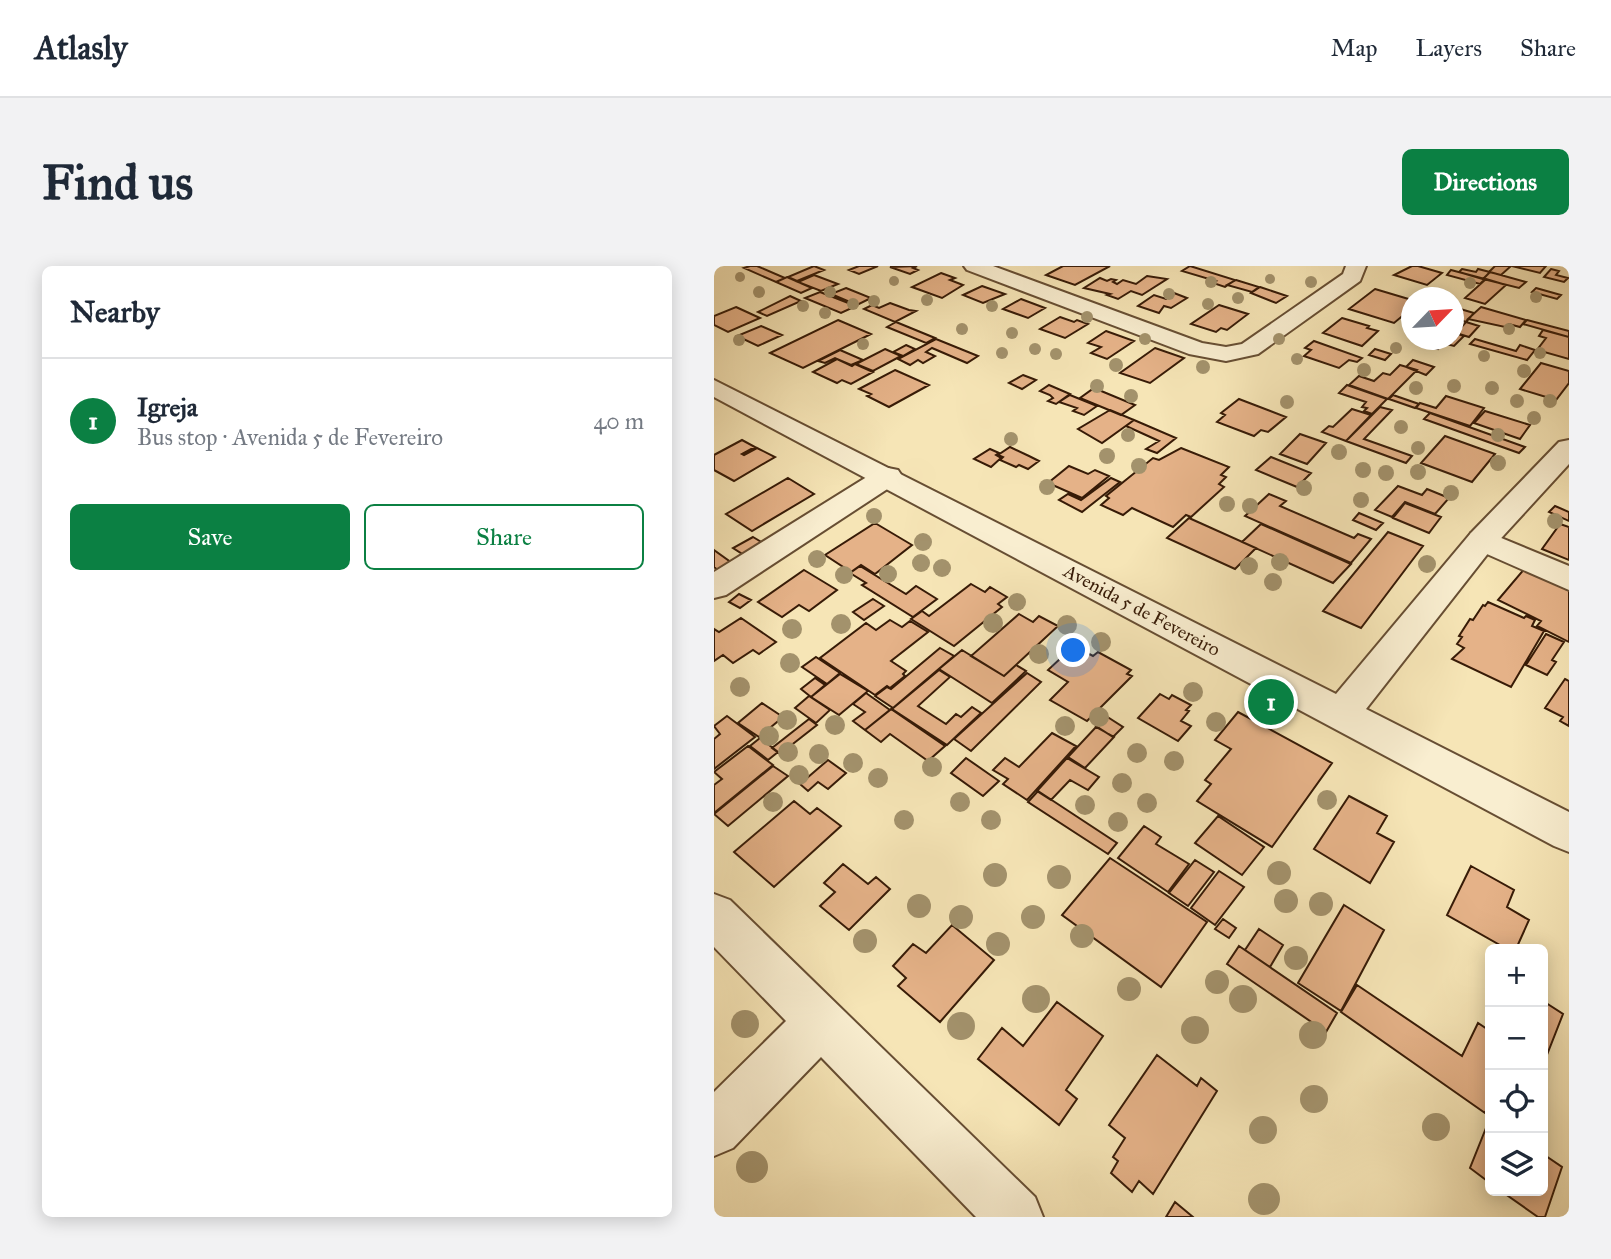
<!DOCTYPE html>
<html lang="en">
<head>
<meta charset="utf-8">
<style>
  :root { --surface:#fff; --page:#f2f2f3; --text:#1f2937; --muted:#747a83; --line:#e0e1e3; --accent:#0b8043 }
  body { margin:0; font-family:"IM FELL Great Primer",serif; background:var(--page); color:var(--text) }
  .controls { position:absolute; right:21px; bottom:21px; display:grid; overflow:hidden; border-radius:10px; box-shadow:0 4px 18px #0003 }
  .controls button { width:63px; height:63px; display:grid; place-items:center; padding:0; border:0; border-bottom:2px solid var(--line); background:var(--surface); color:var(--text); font:35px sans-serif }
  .compass { position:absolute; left:687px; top:21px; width:63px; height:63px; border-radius:50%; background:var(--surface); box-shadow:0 4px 18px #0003; rotate:65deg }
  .you { position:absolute; left:360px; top:385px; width:24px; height:24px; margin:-18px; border:5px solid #fff; border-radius:50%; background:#1a73e8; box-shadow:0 0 0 10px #1a73e833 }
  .badge { display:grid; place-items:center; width:46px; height:46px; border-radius:50%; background:var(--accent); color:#fff; font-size:23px; font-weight:700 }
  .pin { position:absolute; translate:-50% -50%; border:4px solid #fff; box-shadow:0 2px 7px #0006 }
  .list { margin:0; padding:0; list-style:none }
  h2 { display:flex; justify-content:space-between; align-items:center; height:91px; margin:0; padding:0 28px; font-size:30px }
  h2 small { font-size:23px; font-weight:400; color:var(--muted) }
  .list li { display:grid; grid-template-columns:46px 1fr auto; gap:21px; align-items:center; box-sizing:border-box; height:126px; padding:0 28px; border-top:2px solid var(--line) }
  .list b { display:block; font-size:26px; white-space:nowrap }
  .list p { margin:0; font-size:23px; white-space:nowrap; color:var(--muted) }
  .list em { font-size:23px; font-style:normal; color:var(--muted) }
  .actions { display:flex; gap:14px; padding:21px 28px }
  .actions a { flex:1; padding:16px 0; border:2px solid var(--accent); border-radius:10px; text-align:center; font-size:24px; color:var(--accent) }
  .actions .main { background:var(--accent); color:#fff }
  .icon { flex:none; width:38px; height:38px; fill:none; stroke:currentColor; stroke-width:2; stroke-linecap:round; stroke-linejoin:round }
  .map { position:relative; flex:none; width:855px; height:951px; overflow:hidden; border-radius:10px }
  header { display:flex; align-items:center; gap:42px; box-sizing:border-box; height:98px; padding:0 35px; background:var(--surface); border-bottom:2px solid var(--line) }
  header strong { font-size:33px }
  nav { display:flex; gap:38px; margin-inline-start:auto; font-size:24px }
  .intro { display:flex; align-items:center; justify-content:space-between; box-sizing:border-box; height:168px; padding:0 42px }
  h1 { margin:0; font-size:49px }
  .button { padding:18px 32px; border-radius:10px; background:var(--accent); color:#fff; font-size:24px; font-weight:700 }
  main { display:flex; gap:42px; padding:0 42px }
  aside { flex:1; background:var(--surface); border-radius:10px; box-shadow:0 4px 18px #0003 }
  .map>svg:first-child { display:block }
  .building { fill:#e5b288; stroke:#371b07; stroke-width:2 }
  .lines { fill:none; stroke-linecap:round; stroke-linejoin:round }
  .minor-casing { stroke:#674e33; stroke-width:4 }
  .tertiary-casing { stroke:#674e33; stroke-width:4 }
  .minor { fill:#f9eed0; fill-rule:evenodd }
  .tertiary { fill:#f9eed0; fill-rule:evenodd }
  .tree { fill:#a3926c }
  .labels { text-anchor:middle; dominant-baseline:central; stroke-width:6; stroke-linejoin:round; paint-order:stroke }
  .street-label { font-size:19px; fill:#371b07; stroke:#f9eed0 }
</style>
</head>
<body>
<header>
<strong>Atlasly</strong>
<nav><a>Map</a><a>Layers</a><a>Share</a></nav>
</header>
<div class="intro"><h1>Find us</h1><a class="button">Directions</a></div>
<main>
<aside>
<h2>Nearby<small></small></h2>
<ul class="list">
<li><span class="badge">1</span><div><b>Igreja</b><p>Bus stop · Avenida 5 de Fevereiro</p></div><em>40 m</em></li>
</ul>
<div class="actions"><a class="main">Save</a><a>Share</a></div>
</aside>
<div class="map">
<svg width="855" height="951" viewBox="0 0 855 951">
  <rect width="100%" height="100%" fill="#f6e5b6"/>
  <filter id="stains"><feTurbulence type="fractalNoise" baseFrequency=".00286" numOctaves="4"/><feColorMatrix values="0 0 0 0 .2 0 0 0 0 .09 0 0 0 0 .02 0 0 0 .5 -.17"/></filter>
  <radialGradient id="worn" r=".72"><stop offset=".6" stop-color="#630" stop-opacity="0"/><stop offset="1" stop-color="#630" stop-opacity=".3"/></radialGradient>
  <path class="building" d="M 36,0 L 43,0 L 71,12 L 62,16 L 30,2 Z
    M 100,0 L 110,4 L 83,15 L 74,11 Z
    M 145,0 L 164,0 L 145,8 L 135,4 Z
    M 203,0 L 199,2 L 204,4 L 196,8 L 176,1 Z
    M 349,0 L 396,0 L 361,19 L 332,9 Z
    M 476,0 L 521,14 L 511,21 L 499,17 L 502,15 L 468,5 Z
    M 698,0 L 704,0 L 728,7 L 713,19 L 680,9 Z
    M 781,0 L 797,0 L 787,9 L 775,6 Z
    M 798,0 L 832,0 L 826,7 Z
    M 748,3 L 762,6 L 764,3 L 776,6 L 769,13 L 745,6 Z
    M 837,3 L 845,5 L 842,9 L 854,12 L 850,16 L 830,11 Z
    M 737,4 L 771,13 L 766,18 L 733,9 Z
    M 776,6 L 812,16 L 805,22 L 769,13 Z
    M 227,7 L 241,12 L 236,14 L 249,19 L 228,32 L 198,21 Z
    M 100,9 L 124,18 L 107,25 L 84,16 Z
    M 433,10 L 453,13 L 428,29 L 417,25 L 404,33 L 393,29 L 396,28 L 370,22 L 386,12 L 393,15 L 397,13 L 402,14 L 399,16 L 403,18 L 409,14 L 422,18 Z
    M 73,11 L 98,22 L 87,27 L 62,16 Z
    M 772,13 L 792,19 L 771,38 L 751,32 Z
    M 522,14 L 545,21 L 538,26 L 513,19 Z
    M 268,20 L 291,28 L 269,37 L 249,29 Z
    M 546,21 L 573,30 L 562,37 L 537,27 Z
    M 132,22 L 157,32 L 143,39 L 117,28 Z
    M 822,22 L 847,29 L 843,33 L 818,26 Z
    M 661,23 L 698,34 L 698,42 L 680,57 L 635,43 Z
    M 106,26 L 142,40 L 127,47 L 91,32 Z
    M 460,27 L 473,32 L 457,42 L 450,40 L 445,47 L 424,40 L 440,29 L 452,33 Z
    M 76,30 L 87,35 L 53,50 L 44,46 Z
    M 307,33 L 331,42 L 314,52 L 289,43 Z
    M 176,37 L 195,44 L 202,45 L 181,56 L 150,43 L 158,39 L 165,42 Z
    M 505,39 L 534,48 L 513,64 L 507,62 L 502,66 L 477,58 Z
    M 22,41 L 46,52 L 14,66 L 0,59 L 0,50 Z
    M 767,41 L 812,54 L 806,61 L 795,58 L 791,61 L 754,53 Z
    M 743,42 L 760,47 L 752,56 L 740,52 L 747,48 L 740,46 Z
    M 346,51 L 360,56 L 363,54 L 374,58 L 351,72 L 326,63 Z
    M 628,52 L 655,60 L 653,62 L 664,65 L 648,80 L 609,67 Z
    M 124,54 L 157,68 L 89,102 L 56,87 Z
    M 813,54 L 855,65 L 855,71 L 809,58 Z
    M 182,56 L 221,72 L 212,77 L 173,61 Z
    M 752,56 L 765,60 L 755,71 L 742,67 Z
    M 47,60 L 68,69 L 44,80 L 23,70 Z
    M 829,64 L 855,71 L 855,93 L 823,84 L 832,72 L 825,70 Z
    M 392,65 L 420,75 L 393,93 L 377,87 L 387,81 L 374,77 Z
    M 741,67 L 750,70 L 740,80 L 732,78 L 740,74 Z
    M 222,73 L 264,90 L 253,97 L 218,82 L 212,86 L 221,90 L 209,97 L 204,94 L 196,99 L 184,93 Z
    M 761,73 L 802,85 L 806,79 L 821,84 L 813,94 L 756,78 Z
    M 713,74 L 729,78 L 724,83 L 707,78 Z
    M 600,75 L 648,92 L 643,96 L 635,94 L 625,102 L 590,90 L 597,84 L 591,82 Z
    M 192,79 L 201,83 L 189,90 L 179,86 Z
    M 441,82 L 470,92 L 436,117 L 406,107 Z
    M 171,83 L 187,90 L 159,105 L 142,98 Z
    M 661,83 L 677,88 L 671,94 L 655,89 Z
    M 126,84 L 149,94 L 137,99 L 121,92 L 111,97 L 104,95 Z
    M 123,93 L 138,100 L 141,98 L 159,106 L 137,118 L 128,114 L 123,117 L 99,106 Z
    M 699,94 L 720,101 L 712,109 L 692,101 Z
    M 827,97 L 855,105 L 855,117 L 842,134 L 806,123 Z
    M 686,99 L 703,104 L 674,133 L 635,119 L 645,110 L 660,115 L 669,107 L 676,109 Z
    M 181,104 L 215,119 L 175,141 L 153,130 L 157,128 L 145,123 Z
    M 309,109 L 322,114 L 308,123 L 295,117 Z
    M 335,119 L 356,128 L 342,138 L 334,135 L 339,132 L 336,129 L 326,125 Z
    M 633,119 L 673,133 L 658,148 L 650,145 L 653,142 L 648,141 L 652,136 L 625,127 Z
    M 380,122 L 421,139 L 407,149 L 366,132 Z
    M 356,129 L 383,140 L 370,149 L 359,145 L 363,142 L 345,136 Z
    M 679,129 L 705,138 L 701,142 L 675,133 Z
    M 732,130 L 770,142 L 756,160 L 702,142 L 706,137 L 722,142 Z
    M 525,133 L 572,151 L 554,166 L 547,164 L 540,170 L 503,156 L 511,149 L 507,147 Z
    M 666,141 L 678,144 L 650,173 L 698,190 L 692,197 L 632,175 Z
    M 638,143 L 657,149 L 632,175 L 608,166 L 615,160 L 619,161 Z
    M 396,144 L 420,154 L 388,177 L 364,163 Z
    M 771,145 L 816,159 L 806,173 L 760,157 Z
    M 716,147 L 811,181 L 805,187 L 710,153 Z
    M 420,154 L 462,172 L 443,187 L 432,183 L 445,175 L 412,160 Z
    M 586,168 L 612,177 L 593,198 L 566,188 Z
    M 731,170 L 781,188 L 758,216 L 707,197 Z
    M 28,174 L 41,181 L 28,188 L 30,189 L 43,182 L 61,191 L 20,215 L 0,204 L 0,189 Z
    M 296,181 L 315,190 L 325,195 L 314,203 L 305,199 L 302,201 L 286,194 L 289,191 L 284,189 Z
    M 467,182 L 515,201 L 507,209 L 512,211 L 505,218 L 510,221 L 477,251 L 472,249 L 459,261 L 418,242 L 409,249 L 387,239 L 395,232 L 392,230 L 439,192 L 445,194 Z
    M 276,183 L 285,187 L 282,189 L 287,192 L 277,201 L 260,193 Z
    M 557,191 L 597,207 L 583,221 L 542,204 Z
    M 355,200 L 374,208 L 381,204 L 395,210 L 368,232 L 334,217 Z
    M 74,212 L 100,228 L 38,265 L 12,248 Z
    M 397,212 L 406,216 L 368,246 L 345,234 L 354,228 L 367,234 Z
    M 684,220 L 708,229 L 713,223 L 735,232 L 721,248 L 691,236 L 678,251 L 661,244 Z
    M 555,228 L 572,235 L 566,240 L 640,272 L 644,268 L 657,273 L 637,297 L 531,250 Z
    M 691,237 L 727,251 L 715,267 L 679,252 Z
    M 841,240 L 855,246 L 855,255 L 835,246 Z
    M 645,247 L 669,257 L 662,264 L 639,254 Z
    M 475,252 L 542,282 L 521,303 L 453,272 Z
    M 161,257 L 198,279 L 161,308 L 147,299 L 137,306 L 111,289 Z
    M 547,258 L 637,298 L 619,317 L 528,276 Z
    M 846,258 L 855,261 L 855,294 L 828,283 Z
    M 674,266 L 709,280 L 647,362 L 609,345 Z
    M 39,271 L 49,277 L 30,289 L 19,282 Z
    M 0,284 L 18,297 L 5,305 L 0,301 Z
    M 146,300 L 192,328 L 202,320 L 223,333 L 199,351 L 148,319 L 152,317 L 136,307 Z
    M 812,301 L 855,322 L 855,376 L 823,360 L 827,355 L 784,334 Z
    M 90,304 L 123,324 L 95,345 L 85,339 L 68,351 L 44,336 Z
    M 257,318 L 271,326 L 276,321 L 293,331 L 284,338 L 288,341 L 240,380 L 197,353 L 208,345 L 215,350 Z
    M 25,328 L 37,334 L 26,342 L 15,336 Z
    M 159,333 L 170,340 L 150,354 L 139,346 Z
    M 774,336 L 810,352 L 812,350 L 821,354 L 818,360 L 830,365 L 797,421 L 738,393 L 750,382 L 743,378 L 748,371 L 745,370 L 756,353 L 759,354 L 769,339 L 771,340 Z
    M 305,348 L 319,356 L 325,350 L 344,360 L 290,410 L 257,390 Z
    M 27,352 L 62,376 L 45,388 L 39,384 L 19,397 L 9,389 L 0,395 L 0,363 L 5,366 Z
    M 176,354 L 188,361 L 196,355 L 214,366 L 177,395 L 192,405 L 189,408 L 191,410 L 176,422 L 173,420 L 161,429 L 106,392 L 152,357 L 162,364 Z
    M 832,368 L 850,376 L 838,394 L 842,396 L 833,409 L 812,399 Z
    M 226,382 L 240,390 L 179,442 L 161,430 L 173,421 L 177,423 Z
    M 248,384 L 290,410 L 302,399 L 312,405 L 278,437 L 225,403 Z
    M 368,384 L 379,390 L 384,386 L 417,404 L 413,408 L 418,410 L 373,455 L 336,434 L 354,416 L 334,404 L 348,391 L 356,395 Z
    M 102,391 L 126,407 L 113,418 L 88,401 Z
    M 225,404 L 236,411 L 204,440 L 232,458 L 242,448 L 247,451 L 258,441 L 267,447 L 233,479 L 178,443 Z
    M 313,407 L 327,416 L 257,485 L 240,473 Z
    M 126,408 L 154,425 L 125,449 L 97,431 Z
    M 101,412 L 111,419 L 97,431 L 87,423 Z
    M 851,413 L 855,415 L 855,460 L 846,455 L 849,451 L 831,442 Z
    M 152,427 L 176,444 L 151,464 L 139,455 L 151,446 L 139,438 Z
    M 446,428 L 455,433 L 458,429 L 477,439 L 472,444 L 475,445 L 467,455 L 477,460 L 464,475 L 424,452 Z
    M 95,430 L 116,444 L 102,457 L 81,442 Z
    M 48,437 L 69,451 L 45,471 L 24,457 Z
    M 177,443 L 231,480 L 214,495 L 176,468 L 167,476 L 151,464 Z
    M 524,446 L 618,497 L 558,581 L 483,535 L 497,518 L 491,514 L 517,483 L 501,474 Z
    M 13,450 L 41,471 L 0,503 L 0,473 L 6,468 L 0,460 Z
    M 392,450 L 409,461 L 399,471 L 382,460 Z
    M 95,453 L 103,459 L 66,488 L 58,482 Z
    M 382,461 L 400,471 L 371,502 L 354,491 Z
    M 338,467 L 362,480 L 313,534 L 289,518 L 294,513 L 279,504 L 291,492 L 305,501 Z
    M 46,472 L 64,486 L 54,494 L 36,480 Z
    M 34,480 L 59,499 L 0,547 L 0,519 L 8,513 L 0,506 Z
    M 252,492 L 285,515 L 269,530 L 237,507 Z
    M 353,492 L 385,511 L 374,524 L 356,514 L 337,534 L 323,525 Z
    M 114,494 L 132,507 L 114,523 L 104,516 L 94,525 L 86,518 Z
    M 59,500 L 74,510 L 14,560 L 0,548 Z
    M 324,525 L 403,577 L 394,588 L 314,536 Z
    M 635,530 L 673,550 L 663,567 L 680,576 L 656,617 L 600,583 Z
    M 80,535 L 96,548 L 103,542 L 127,560 L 60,621 L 20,586 Z
    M 504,550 L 550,581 L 528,609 L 481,577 Z
    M 430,560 L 447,571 L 442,578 L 475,598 L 454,626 L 404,592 Z
    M 396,592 L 493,656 L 447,721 L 348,649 Z
    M 481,594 L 500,606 L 474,640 L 455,627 Z
    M 129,598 L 154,618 L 162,611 L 176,623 L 135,664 L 106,640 L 121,626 L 110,617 Z
    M 757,600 L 800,624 L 793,641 L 815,654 L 802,683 L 793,683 L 733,649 Z
    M 505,605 L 530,621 L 501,659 L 477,642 Z
    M 630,639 L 670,664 L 627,745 L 584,717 Z
    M 509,653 L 522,662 L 515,672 L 501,663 Z
    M 238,659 L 280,694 L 226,756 L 184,720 L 192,712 L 179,700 L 199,678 L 212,687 Z
    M 545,663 L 569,679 L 556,701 L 531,684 Z
    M 525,680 L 623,747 L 612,766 L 513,698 Z
    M 643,719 L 748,790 L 764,757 L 776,765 L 776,834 L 771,847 L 627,746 Z
    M 829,735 L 849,748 L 829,799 Z
    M 343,736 L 389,770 L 352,824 L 363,833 L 345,859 L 264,793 L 288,762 L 309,780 Z
    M 443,789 L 483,820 L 487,812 L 503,825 L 439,928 L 425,915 L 418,926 L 397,907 L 404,895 L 399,891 L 411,872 L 395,859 Z
    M 776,852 L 776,917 L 756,902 Z
    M 829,888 L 848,901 L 831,951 L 824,951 L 787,925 L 829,925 Z
    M 461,936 L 479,951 L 452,951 Z"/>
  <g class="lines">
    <defs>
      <path id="minor" d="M 250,0 L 279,0 L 488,77 L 512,81 L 528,78 L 629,8 L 632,0 L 652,0 L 646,15 L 544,88 L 512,95 L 475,88 L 253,4 Z
        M 174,202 L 184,204 L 188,210 L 184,216 L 12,329 L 0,332 L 0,306 L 164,204 Z
        M 768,264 L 855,300 L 855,324 L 757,281 L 753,274 L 757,267 Z
        M 0,628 L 16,634 L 321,931 L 329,951 L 262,951 L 107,791 L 19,882 L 0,890 L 0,826 L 72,755 L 0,681 Z"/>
      <path id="tertiary" d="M 0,114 L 622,428 L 757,267 L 845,176 L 855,174 L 855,198 L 779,281 L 652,443 L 855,546 L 855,586 L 840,580 L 0,131 Z"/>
    </defs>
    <use href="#minor" class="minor-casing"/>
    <use href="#tertiary" class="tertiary-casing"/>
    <use href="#minor" class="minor"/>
    <use href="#tertiary" class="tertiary"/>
  </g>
  <g class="tree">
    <circle cx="26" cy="11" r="5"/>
    <circle cx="556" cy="13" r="5"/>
    <circle cx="180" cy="15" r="5"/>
    <circle cx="497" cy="16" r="6"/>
    <circle cx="597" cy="16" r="6"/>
    <circle cx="756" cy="17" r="6"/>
    <circle cx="45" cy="26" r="6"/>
    <circle cx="116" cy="26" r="6"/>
    <circle cx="455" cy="28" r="6"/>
    <circle cx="822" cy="31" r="6"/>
    <circle cx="524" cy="32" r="6"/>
    <circle cx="213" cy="34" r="6"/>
    <circle cx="160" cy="35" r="6"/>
    <circle cx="139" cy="38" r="6"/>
    <circle cx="494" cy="38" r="6"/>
    <circle cx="89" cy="40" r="6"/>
    <circle cx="278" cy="40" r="6"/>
    <circle cx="111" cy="47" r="6"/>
    <circle cx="373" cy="51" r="6"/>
    <circle cx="248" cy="63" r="6"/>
    <circle cx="795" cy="63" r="6"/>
    <circle cx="298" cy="67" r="6"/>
    <circle cx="431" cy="73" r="6"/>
    <circle cx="565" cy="73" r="6"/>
    <circle cx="25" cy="74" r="6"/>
    <circle cx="149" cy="78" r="6"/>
    <circle cx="682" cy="82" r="6"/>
    <circle cx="321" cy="83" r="6"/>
    <circle cx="288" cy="87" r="6"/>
    <circle cx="826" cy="87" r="6"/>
    <circle cx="342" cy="88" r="6"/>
    <circle cx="770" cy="90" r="6"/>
    <circle cx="583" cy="93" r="6"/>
    <circle cx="402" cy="99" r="7"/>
    <circle cx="489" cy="101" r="7"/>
    <circle cx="650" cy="104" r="7"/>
    <circle cx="810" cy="105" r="7"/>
    <circle cx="383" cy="120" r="7"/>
    <circle cx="740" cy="120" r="7"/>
    <circle cx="702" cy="122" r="7"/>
    <circle cx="778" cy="122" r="7"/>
    <circle cx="417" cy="130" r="7"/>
    <circle cx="803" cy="135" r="7"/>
    <circle cx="836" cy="135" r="7"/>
    <circle cx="573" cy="136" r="7"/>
    <circle cx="820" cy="152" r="7"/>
    <circle cx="687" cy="161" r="7"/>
    <circle cx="414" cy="169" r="7"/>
    <circle cx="784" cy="169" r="7"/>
    <circle cx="297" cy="173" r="7"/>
    <circle cx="704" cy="182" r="7"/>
    <circle cx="625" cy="186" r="8"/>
    <circle cx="393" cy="190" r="8"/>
    <circle cx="784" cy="197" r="8"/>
    <circle cx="425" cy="200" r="8"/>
    <circle cx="649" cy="204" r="8"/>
    <circle cx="704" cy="206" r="8"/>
    <circle cx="672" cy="207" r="8"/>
    <circle cx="333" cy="221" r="8"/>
    <circle cx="590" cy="222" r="8"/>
    <circle cx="737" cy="227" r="8"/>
    <circle cx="647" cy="234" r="8"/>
    <circle cx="513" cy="238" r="8"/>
    <circle cx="536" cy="240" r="8"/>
    <circle cx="160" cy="250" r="8"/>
    <circle cx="841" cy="255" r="8"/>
    <circle cx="209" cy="276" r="9"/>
    <circle cx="103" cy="293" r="9"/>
    <circle cx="566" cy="296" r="9"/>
    <circle cx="207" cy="297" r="9"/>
    <circle cx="713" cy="298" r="9"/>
    <circle cx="535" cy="300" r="9"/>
    <circle cx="228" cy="302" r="9"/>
    <circle cx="174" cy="308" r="9"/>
    <circle cx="130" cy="309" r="9"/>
    <circle cx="559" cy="316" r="9"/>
    <circle cx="303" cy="336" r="9"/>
    <circle cx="279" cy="357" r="10"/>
    <circle cx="127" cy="358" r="10"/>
    <circle cx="353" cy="359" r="10"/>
    <circle cx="78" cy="363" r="10"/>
    <circle cx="387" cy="376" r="10"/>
    <circle cx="325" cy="388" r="10"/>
    <circle cx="76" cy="397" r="10"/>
    <circle cx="26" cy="421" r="10"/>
    <circle cx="479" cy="426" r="10"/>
    <circle cx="385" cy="451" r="10"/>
    <circle cx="73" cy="454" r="10"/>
    <circle cx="502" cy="456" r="10"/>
    <circle cx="121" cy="459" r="10"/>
    <circle cx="351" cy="460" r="10"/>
    <circle cx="55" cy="470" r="10"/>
    <circle cx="74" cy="486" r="10"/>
    <circle cx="423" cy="487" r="10"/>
    <circle cx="105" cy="488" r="10"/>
    <circle cx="460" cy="495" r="10"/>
    <circle cx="139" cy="497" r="10"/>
    <circle cx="218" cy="501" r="10"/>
    <circle cx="85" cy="509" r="10"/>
    <circle cx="164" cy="512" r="10"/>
    <circle cx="408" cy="517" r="10"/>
    <circle cx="613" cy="534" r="10"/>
    <circle cx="59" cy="536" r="10"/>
    <circle cx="246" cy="536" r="10"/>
    <circle cx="433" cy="537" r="10"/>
    <circle cx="371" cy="539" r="10"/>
    <circle cx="190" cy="554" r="10"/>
    <circle cx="277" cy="554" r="10"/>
    <circle cx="404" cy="556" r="10"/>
    <circle cx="565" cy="607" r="12"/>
    <circle cx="281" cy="609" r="12"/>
    <circle cx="345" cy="611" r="12"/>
    <circle cx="572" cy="635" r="12"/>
    <circle cx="607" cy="638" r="12"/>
    <circle cx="205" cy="640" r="12"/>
    <circle cx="247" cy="651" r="12"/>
    <circle cx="319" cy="651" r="12"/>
    <circle cx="368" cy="670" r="12"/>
    <circle cx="151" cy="675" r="12"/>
    <circle cx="284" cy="678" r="12"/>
    <circle cx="582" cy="692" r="12"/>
    <circle cx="503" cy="716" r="12"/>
    <circle cx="415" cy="723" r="12"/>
    <circle cx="322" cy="733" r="14"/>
    <circle cx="529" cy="733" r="14"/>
    <circle cx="31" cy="758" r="14"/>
    <circle cx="247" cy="760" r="14"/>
    <circle cx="481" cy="764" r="14"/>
    <circle cx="599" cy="769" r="14"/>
    <circle cx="600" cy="833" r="14"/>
    <circle cx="722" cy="861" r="14"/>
    <circle cx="549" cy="864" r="14"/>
    <circle cx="38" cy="901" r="16"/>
    <circle cx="550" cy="933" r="16"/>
  </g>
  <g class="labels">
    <g class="street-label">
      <text transform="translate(428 344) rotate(28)">Avenida 5 de Fevereiro</text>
    </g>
  </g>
  <rect width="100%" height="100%" filter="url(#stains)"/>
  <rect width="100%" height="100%" fill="url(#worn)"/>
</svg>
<div class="controls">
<button>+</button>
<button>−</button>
<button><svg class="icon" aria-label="locate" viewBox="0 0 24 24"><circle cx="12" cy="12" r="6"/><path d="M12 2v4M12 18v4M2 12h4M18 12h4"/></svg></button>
<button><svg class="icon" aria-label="layers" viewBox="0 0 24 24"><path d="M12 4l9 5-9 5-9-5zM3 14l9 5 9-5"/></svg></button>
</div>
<svg class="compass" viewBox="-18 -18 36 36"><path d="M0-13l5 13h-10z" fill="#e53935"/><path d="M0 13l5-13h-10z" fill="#747a83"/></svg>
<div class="you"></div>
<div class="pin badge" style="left:557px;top:436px">1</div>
</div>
</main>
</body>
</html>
